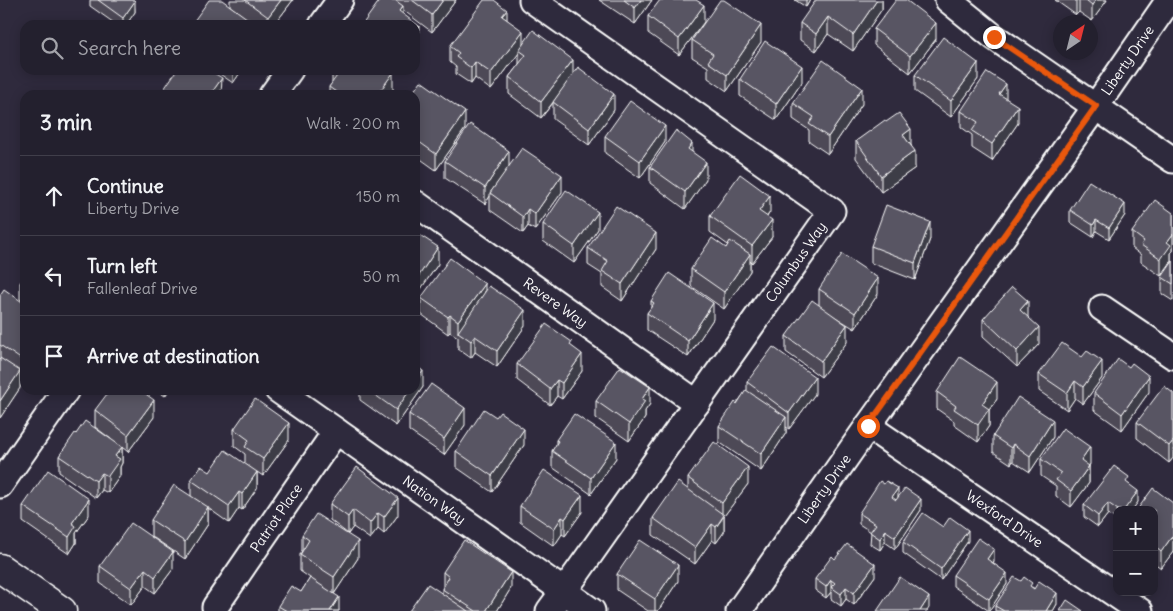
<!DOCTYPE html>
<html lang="en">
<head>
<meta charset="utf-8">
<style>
  :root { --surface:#23202e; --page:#2b2836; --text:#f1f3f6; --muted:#a3a3aa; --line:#403e4a }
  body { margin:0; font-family:Delius,sans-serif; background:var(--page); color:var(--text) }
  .controls { position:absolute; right:15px; bottom:15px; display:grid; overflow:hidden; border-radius:10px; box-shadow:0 2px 12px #0003 }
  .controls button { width:45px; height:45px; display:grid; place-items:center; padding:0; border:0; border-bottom:1px solid var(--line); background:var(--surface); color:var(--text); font:25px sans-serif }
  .compass { position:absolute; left:1053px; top:15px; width:45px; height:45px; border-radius:50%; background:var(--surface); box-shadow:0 2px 12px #0003; rotate:35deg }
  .stop { position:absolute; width:15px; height:15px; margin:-11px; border:4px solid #ea580c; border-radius:50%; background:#fff }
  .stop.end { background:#ea580c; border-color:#fff; box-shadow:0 1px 5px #0008 }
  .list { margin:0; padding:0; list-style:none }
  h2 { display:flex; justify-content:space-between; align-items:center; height:65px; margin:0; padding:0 20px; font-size:21px }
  h2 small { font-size:16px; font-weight:400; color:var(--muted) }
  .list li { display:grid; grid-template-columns:32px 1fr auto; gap:15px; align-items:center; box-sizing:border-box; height:80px; padding:0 20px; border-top:1px solid var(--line) }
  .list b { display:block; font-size:19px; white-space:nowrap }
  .list p { margin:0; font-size:16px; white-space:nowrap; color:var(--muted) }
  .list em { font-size:16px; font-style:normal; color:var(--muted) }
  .icon { flex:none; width:28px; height:28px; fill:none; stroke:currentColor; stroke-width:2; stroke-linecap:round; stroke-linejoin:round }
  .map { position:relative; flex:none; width:1173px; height:611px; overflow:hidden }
  .search { position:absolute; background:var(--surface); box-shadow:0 2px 12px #0003; left:20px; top:20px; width:400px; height:55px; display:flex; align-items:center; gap:12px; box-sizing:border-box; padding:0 18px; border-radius:15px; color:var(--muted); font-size:19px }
  .panel { position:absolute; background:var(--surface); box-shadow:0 2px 12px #0003; left:20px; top:90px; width:400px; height:305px; border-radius:15px }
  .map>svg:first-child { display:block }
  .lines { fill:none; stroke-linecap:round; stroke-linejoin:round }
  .minor-casing { stroke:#fff; stroke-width:29 }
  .major-casing { stroke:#fff; stroke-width:31 }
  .minor { stroke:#2f2a3d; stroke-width:25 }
  .major { stroke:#2f2a3d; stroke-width:28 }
  .wall { fill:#4d4956; stroke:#fff }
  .shaded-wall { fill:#3e3c46; stroke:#fff }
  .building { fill:#595564; stroke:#fff }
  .route { stroke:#ea580c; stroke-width:6 }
  .labels { text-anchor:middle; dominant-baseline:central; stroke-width:4; stroke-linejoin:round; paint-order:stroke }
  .street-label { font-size:14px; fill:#fff; stroke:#2f2a3d }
</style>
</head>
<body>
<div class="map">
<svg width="1173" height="611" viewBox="0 0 1173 611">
  <rect width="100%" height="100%" fill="#2f2a3d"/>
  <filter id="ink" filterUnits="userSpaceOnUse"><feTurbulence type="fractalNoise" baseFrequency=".02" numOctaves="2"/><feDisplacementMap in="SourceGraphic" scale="10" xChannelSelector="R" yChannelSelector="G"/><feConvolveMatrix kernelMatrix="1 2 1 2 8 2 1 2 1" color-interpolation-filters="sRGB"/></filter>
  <g filter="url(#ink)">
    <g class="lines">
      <defs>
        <g id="minor">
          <path d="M 532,0 L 832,211 L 577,573 L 549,611"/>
          <path d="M 948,0 L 994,37 L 1173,160"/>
          <path d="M 322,25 L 340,0"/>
          <path d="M 272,95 L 290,70"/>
          <path id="s1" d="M 415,203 L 697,403"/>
          <path d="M 1102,308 L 1173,356"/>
          <path id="s2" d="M 278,390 L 592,611"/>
          <path id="s3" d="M 868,426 L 1140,611"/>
          <path d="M 0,485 L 66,390"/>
          <path id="s4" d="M 215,607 L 336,431"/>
          <path id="s5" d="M 739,611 L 868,426 L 1096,106 L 1169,0"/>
        </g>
        <path id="major" d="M 0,568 L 62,611"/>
      </defs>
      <use href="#minor" class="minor-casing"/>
      <use href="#major" class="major-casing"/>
      <use href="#minor" class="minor"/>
      <use href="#major" class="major"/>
    </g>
    <path class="wall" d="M 90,0 L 134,0 L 135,12 L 126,25 L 117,25 L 90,6 Z
      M 230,0 L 293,0 L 274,25 L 255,25 L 230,6 Z
      M 380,0 L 456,0 L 432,32 L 403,10 L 403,14 L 419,43 Z
      M 599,0 L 652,0 L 635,24 Z
      M 795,0 L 810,0 L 806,7 Z
      M 882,0 L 882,9 L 853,51 L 828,34 L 816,51 L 800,40 L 800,23 Z
      M 1055,0 L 1107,0 L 1092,21 L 1079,12 L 1076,15 Z
      M 648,16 L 704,22 L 679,55 L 648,33 Z
      M 507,20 L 523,44 L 573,74 L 614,110 L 589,145 L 553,119 L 553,103 L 541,118 L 509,94 L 509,77 L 519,64 L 519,53 L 491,90 L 475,78 L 471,84 L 456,74 L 456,67 L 450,62 L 450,46 Z
      M 874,29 L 936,39 L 910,73 L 874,45 Z
      M 692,40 L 761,42 L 727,91 L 708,78 L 708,67 L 692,57 Z
      M 214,70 L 242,70 L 233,83 Z
      M 332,70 L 388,70 L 393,90 L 389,95 L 329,95 L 329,87 L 332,83 Z
      M 915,75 L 978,79 L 951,117 L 915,91 Z
      M 740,79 L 802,82 L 776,120 L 740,96 Z
      M 415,95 L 465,129 L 436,170 L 415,155 Z
      M 1006,98 L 1018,123 L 992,161 L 972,148 L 972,135 L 961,127 L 961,111 Z
      M 793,103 L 862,104 L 828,154 L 809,141 L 809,130 L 793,119 Z
      M 886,122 L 911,145 L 915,168 L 881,192 L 856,158 L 856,141 Z
      M 605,136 L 665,142 L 640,178 L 605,153 Z
      M 445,161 L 509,167 L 562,192 L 535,230 L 528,226 L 523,233 L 490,210 L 490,196 L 485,204 L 445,178 Z
      M 650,167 L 706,179 L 685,209 L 650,183 Z
      M 1070,210 L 1125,215 L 1109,239 L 1096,231 L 1093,237 L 1070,222 Z
      M 770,212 L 767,217 L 772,237 L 752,263 L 750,261 L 750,271 L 724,309 L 691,286 L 691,269 L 726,248 L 728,245 L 710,232 L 710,216 Z
      M 1173,213 L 1173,251 L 1171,253 L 1171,262 L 1161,276 L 1141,262 L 1141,255 L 1132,248 L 1132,232 Z
      M 543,224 L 598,229 L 574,263 L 543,241 Z
      M 415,232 L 438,264 L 416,296 L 415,295 Z
      M 930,239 L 915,280 L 871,263 L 871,246 Z
      M 588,248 L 656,249 L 622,301 L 602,287 L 602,274 L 588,265 Z
      M 1173,261 L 1173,301 L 1162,294 L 1162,277 Z
      M 25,276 L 25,303 L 20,299 L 20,283 Z
      M 819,289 L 878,294 L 855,329 L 832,315 L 847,342 L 821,377 L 786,352 L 786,336 L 819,305 Z
      M 485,292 L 525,326 L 497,367 L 475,352 L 471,358 L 458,349 L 458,337 L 450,332 L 448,334 L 421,314 L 421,298 Z
      M 0,295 L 25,304 L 25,379 L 20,375 L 20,388 L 0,418 Z
      M 651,301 L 713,319 L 688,357 L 647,330 L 647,313 L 651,308 Z
      M 983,319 L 1039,344 L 1017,367 L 983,336 Z
      M 572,347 L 582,371 L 562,399 L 557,396 L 550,405 L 517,380 L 517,364 Z
      M 416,366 L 423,387 L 396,426 L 360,400 L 360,390 L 415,390 Z
      M 1039,374 L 1102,378 L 1083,404 L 1075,398 L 1067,410 L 1039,391 Z
      M 747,382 L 815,394 L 789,429 L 786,427 L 786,433 L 761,471 L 719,442 L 719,426 L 747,390 Z
      M 156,390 L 169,390 L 165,396 Z
      M 937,392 L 997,399 L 989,410 L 989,426 L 978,442 L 954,425 L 954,421 L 937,409 Z
      M 1149,392 L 1122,430 L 1094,410 L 1094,393 Z
      M 1173,393 L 1173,458 L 1169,463 L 1137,438 L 1137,422 Z
      M 596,401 L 650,404 L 645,411 L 645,418 L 629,441 L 596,418 Z
      M 95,410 L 154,417 L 128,452 L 122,447 L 122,463 L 120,467 L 120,476 L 108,493 L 102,490 L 96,498 L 59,472 L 59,456 L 76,434 L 111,439 L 95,427 Z
      M 409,414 L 465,425 L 444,455 L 409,431 Z
      M 234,429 L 289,440 L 263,476 L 257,472 L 257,488 L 242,510 L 239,508 L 229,523 L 208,508 L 208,524 L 185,559 L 151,536 L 151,520 L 191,496 L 191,480 L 210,472 L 245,463 L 245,454 L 234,446 Z
      M 993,436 L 1053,437 L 1030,472 L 1013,461 L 1011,464 L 993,452 Z
      M 556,440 L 616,458 L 591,494 L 552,467 L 552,451 L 556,445 Z
      M 524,445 L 492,492 L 456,467 L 456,451 Z
      M 1041,459 L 1090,464 L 1089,466 L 1089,483 L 1071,507 L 1056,496 L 1056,486 L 1041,476 Z
      M 688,478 L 748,484 L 724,516 L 724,532 L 716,543 L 712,540 L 695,564 L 653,535 L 653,518 L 688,489 Z
      M 1129,484 L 1138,502 L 1132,510 L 1117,510 L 1117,520 L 1108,514 L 1098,527 L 1084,517 L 1084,505 Z
      M 898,498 L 921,510 L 895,549 L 885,542 L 880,550 L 870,544 L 871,532 L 859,524 L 859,513 Z
      M 1173,503 L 1173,552 L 1161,568 L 1154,563 L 1154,510 Z
      M 330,504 L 398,515 L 384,534 L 378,529 L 370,539 L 353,527 L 348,534 L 330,520 Z
      M 23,506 L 89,515 L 76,533 L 76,543 L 69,554 L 23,522 Z
      M 520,506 L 582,512 L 565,536 L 562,534 L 554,546 L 520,522 Z
      M 943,527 L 968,541 L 941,580 L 903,553 L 903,542 Z
      M 302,535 L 358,558 L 334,594 L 339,611 L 278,611 L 278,606 L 301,592 L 310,578 L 300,571 L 300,555 L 302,550 Z
      M 835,559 L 875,576 L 854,605 L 846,599 L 841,606 L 831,599 L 831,592 L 826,598 L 815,590 L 815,579 Z
      M 994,561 L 993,563 L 1007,584 L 989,611 L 953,586 L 953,575 Z
      M 100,566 L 173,569 L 155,593 L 145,586 L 131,605 L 100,583 Z
      M 443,572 L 511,588 L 497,611 L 409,611 L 442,593 L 442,589 L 443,587 Z
      M 617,574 L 678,581 L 658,611 L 648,611 L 617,590 Z
      M 1032,587 L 1057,604 L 1053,611 L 995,611 L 995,606 Z"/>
    <path class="shaded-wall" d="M 281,0 L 293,0 L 274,25 L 268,25 L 268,17 Z
      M 443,0 L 456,0 L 432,32 L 432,15 Z
      M 641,0 L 652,0 L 635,24 L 635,8 Z
      M 806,0 L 810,0 L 806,7 Z
      M 877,0 L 882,0 L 882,9 L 853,51 L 853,35 Z
      M 1076,0 L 1079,0 L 1079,12 L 1076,15 Z
      M 1096,0 L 1107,0 L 1092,21 L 1092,5 Z
      M 135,1 L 135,12 L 126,25 L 123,25 L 123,18 Z
      M 704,5 L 704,22 L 679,55 L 679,39 Z
      M 403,6 L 403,22 L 399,11 Z
      M 507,10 L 507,26 L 502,16 Z
      M 828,17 L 828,34 L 816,51 L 816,34 Z
      M 936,23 L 936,39 L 910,73 L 910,56 Z
      M 761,25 L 761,42 L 727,91 L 727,75 Z
      M 419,26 L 419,43 L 415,48 L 415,32 Z
      M 523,31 L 523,48 L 519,50 L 519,53 L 491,90 L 491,73 Z
      M 573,60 L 573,76 L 541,118 L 541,102 Z
      M 475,62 L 475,78 L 471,84 L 471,68 Z
      M 978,63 L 978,79 L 951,117 L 951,101 Z
      M 802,66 L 802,82 L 776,120 L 776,104 Z
      M 233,70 L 242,70 L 233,83 Z
      M 393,73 L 393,90 L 389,95 L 377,95 Z
      M 222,78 L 221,95 L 210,95 Z
      M 1006,84 L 1006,101 L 999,94 Z
      M 862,88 L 862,104 L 828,154 L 828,137 Z
      M 614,94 L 614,110 L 589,145 L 589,129 Z
      M 1018,106 L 1018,123 L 992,161 L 992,144 Z
      M 465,112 L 465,129 L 436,170 L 436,154 Z
      M 665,126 L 665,142 L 640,178 L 640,161 Z
      M 911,129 L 911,146 L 903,135 Z
      M 692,143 L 692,159 L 688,149 Z
      M 509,151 L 509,168 L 490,193 L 490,196 L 485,204 L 485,188 Z
      M 915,151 L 915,168 L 881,192 L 881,176 Z
      M 706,162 L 706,179 L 685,209 L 685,192 Z
      M 562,175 L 562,192 L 535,230 L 535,214 Z
      M 770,196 L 770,212 L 759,228 L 759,211 Z
      M 1125,204 L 1125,215 L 1109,239 L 1109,228 Z
      M 528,209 L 528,226 L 523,233 L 523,217 Z
      M 598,212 L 598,229 L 574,263 L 574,246 Z
      M 772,220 L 772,237 L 752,263 L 752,246 Z
      M 1096,220 L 1096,231 L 1093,237 L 1093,225 Z
      M 930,222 L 930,239 L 915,280 L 915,263 Z
      M 656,233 L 656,249 L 622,301 L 622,284 Z
      M 1173,234 L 1173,251 L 1171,253 L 1171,262 L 1161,276 L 1161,259 L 1167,242 Z
      M 438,247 L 438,264 L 416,296 L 416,280 Z
      M 750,254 L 750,271 L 724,309 L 724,292 Z
      M 878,278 L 878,294 L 855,329 L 855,313 Z
      M 485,284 L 485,300 L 458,333 L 458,321 Z
      M 1028,301 L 1028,318 L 1020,310 Z
      M 713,303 L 713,319 L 688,357 L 688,341 Z
      M 525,310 L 525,326 L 497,367 L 497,351 Z
      M 450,315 L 450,332 L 448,334 L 448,317 Z
      M 847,325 L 847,342 L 821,377 L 821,361 Z
      M 1039,327 L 1039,344 L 1017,367 L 1017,351 Z
      M 475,336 L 475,352 L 471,358 L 471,341 Z
      M 582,354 L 582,371 L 562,399 L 562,383 Z
      M 1102,361 L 1102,378 L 1083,404 L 1083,387 Z
      M 20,371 L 20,388 L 0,418 L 0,401 Z
      M 423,371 L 423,387 L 396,426 L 396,410 L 410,390 L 415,390 L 415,383 Z
      M 1149,376 L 1149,392 L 1122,430 L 1122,414 Z
      M 815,377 L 815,394 L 789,429 L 789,413 Z
      M 557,380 L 557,396 L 550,405 L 550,389 Z
      M 1075,381 L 1075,398 L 1067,410 L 1067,393 Z
      M 997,382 L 997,399 L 989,410 L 989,426 L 978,442 L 978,425 L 982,404 Z
      M 650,387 L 650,404 L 645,411 L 645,418 L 629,441 L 629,424 L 642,399 Z
      M 165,390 L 169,390 L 165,396 Z
      M 154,400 L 154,417 L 128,452 L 128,435 Z
      M 465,408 L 465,425 L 444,455 L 444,439 Z
      M 786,417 L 786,433 L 761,471 L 761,454 Z
      M 1053,420 L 1053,437 L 1030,472 L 1030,456 Z
      M 289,423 L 289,440 L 263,476 L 263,459 Z
      M 524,429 L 524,445 L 492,492 L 492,476 Z
      M 1173,441 L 1173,458 L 1169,463 L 1169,446 Z
      M 616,442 L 616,458 L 591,494 L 591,478 Z
      M 1013,444 L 1013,461 L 1011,464 L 1011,448 Z
      M 122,447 L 122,463 L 120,467 L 120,476 L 108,493 L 108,476 L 115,456 Z
      M 1090,447 L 1090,464 L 1081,477 L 1081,460 Z
      M 1089,466 L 1089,483 L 1071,507 L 1071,491 Z
      M 748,467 L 748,484 L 724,516 L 724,532 L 716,543 L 716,527 L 722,519 L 722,503 Z
      M 257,472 L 257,488 L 242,510 L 242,494 Z
      M 102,473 L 102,490 L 96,498 L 96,481 Z
      M 898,488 L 898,500 L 892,508 L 892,497 Z
      M 1138,491 L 1138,502 L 1132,510 L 1124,510 Z
      M 239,492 L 239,508 L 229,523 L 229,506 Z
      M 582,495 L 582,512 L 565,536 L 565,519 Z
      M 398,498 L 398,515 L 384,534 L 384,517 Z
      M 89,499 L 89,515 L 76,533 L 76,543 L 69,554 L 69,537 L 72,523 Z
      M 921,499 L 921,510 L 895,549 L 895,537 Z
      M 1108,503 L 1108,514 L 1098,527 L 1098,516 Z
      M 208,507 L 208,524 L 185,559 L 185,542 Z
      M 353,510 L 353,527 L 348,534 L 348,517 Z
      M 378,513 L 378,529 L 370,539 L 370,523 Z
      M 562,517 L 562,534 L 554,546 L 554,529 Z
      M 712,524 L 712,540 L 695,564 L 695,548 Z
      M 885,530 L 885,542 L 880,550 L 880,539 Z
      M 968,530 L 968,541 L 941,580 L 941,569 Z
      M 1173,535 L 1173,552 L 1161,568 L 1161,552 Z
      M 358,541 L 358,558 L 334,594 L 334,577 Z
      M 994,549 L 994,561 L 987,570 L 987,559 Z
      M 173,552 L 173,569 L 155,593 L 155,577 Z
      M 875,564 L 875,576 L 854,605 L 854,593 Z
      M 678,565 L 678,581 L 658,611 L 655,611 L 655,599 Z
      M 145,569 L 145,586 L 131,605 L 131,588 Z
      M 511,572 L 511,588 L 497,611 L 486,611 Z
      M 1007,573 L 1007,584 L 989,611 L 989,599 Z
      M 831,580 L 831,592 L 826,598 L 826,587 Z
      M 846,587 L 846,599 L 841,606 L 841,594 Z
      M 1057,593 L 1057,604 L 1053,611 L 1046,611 Z
      M 339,597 L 339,611 L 330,611 Z
      M 929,597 L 929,608 L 927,611 L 920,611 Z"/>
    <path class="building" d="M 98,0 L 134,0 L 135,1 L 123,18 Z
      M 209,0 L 222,0 L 255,24 L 255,25 L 191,25 Z
      M 245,0 L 281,0 L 268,17 Z
      M 380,0 L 395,0 L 403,6 L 399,11 L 419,26 L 415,32 L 415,25 L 362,25 Z
      M 412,0 L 443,0 L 432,15 Z
      M 484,0 L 494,0 L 507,10 L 502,16 L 523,31 L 491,73 L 475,62 L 471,68 L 456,57 L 459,53 L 450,46 Z
      M 624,0 L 641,0 L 635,8 Z
      M 660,0 L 696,0 L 704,5 L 679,39 L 648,16 Z
      M 720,0 L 724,0 L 761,25 L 727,75 L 708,62 L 713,54 L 692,40 Z
      M 816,0 L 877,0 L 853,35 L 828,17 L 816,34 L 800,23 Z
      M 896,0 L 906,0 L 936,23 L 910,56 L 874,29 Z
      M 1086,0 L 1096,0 L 1092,5 Z
      M 533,30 L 573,60 L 541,102 L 509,77 L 526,55 L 519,50 Z
      M 943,37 L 978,63 L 951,101 L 915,75 Z
      M 765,41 L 802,66 L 776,104 L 740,79 Z
      M 823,60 L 862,88 L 828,137 L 809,124 L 814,117 L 793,103 Z
      M 578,67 L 614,94 L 589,129 L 553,102 Z
      M 177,70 L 209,70 L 222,78 L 210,95 L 166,95 L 162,92 Z
      M 336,70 L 388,70 L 393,73 L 377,95 L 340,95 L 329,87 L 339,73 Z
      M 987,72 L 1006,84 L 999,94 L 1018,106 L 992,144 L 972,131 L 978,122 L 961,111 Z
      M 421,81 L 465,112 L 436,154 L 415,139 L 415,134 L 417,131 L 415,129 L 415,95 L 411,95 Z
      M 146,91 L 151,95 L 143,95 Z
      M 630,101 L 665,126 L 640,161 L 605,136 Z
      M 899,113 L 911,129 L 903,135 L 915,151 L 881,176 L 856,141 L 885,120 L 886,122 Z
      M 470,124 L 509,151 L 485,188 L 445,161 Z
      M 676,130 L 692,143 L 688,149 L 706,162 L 685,192 L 650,167 Z
      M 522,148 L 562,175 L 535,214 L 528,209 L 523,217 L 490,193 Z
      M 740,174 L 770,196 L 759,211 L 772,220 L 752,246 L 710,216 Z
      M 1089,181 L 1125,204 L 1109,228 L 1096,220 L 1093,225 L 1070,210 Z
      M 566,190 L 598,212 L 574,246 L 543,224 Z
      M 1155,200 L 1173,213 L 1173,234 L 1167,242 L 1171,245 L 1161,259 L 1141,245 L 1144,241 L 1132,232 Z
      M 886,205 L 930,222 L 915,263 L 871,246 Z
      M 616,206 L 656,233 L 622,284 L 602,271 L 608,261 L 588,248 Z
      M 415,232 L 438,247 L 416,280 L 415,279 Z
      M 712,238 L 726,248 L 730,241 L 750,254 L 724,292 L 691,269 Z
      M 842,254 L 878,278 L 855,313 L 819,289 Z
      M 450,258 L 485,284 L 458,321 L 450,315 L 448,317 L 421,298 Z
      M 1173,261 L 1173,284 L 1162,277 Z
      M 669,273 L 713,303 L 688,341 L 647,313 L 654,303 L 651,301 Z
      M 25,276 L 25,286 L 20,283 Z
      M 489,286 L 525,310 L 497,351 L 475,336 L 471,341 L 458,332 Z
      M 1012,287 L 1028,301 L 1020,310 L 1039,327 L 1017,351 L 983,319 Z
      M 4,289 L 25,304 L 25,362 L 0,345 L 0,295 Z
      M 812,300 L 847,325 L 821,361 L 786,336 Z
      M 546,324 L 572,342 L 570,345 L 582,354 L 562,383 L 557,380 L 550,389 L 517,364 Z
      M 1062,343 L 1082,357 L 1087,351 L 1102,361 L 1083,387 L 1075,381 L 1067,393 L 1039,374 Z
      M 773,347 L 815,377 L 789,413 L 747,382 Z
      M 960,357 L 997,382 L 982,404 L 989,409 L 978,425 L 954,409 L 956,406 L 937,392 Z
      M 0,358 L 20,371 L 0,401 Z
      M 1118,359 L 1129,367 L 1132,363 L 1149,376 L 1122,414 L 1094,393 Z
      M 415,365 L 423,371 L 415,383 Z
      M 620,367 L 650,387 L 642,399 L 645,401 L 629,424 L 596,401 Z
      M 431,384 L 465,408 L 444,439 L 409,414 Z
      M 1164,386 L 1173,393 L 1173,441 L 1169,446 L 1137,422 Z
      M 110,390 L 140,390 L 154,400 L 128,435 L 95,410 Z
      M 368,390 L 410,390 L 396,410 Z
      M 746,390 L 786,417 L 761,454 L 719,426 L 735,402 L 737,404 Z
      M 1018,397 L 1053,420 L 1030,456 L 1013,444 L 1011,448 L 993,436 Z
      M 255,399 L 289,423 L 263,459 L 245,447 L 249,440 L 234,429 Z
      M 484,409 L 496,417 L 500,412 L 524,429 L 492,476 L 456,451 Z
      M 574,414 L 616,442 L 591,478 L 552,451 L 558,441 L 556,440 Z
      M 85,421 L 122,447 L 115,456 L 120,459 L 108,476 L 102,473 L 96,481 L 59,456 L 75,433 L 76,434 Z
      M 1063,428 L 1090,447 L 1081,460 L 1089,466 L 1071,491 L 1056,480 L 1061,473 L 1041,459 Z
      M 714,442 L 748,467 L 722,503 L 688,478 Z
      M 225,450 L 257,472 L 242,494 L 239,492 L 229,506 L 191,480 L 201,466 L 210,472 Z
      M 1114,466 L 1129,477 L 1126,482 L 1138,491 L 1124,510 L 1118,510 L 1108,503 L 1098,516 L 1084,505 Z
      M 357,467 L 398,498 L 384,517 L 378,513 L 370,523 L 353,510 L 348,517 L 330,504 Z
      M 48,470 L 89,499 L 72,523 L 76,526 L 69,537 L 23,506 Z
      M 544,470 L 582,495 L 565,519 L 562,517 L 554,529 L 520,506 Z
      M 880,481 L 884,484 L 886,481 L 898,488 L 892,497 L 896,500 L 905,488 L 921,499 L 895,537 L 885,530 L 880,539 L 870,532 L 876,524 L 859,513 Z
      M 678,482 L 724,515 L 716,527 L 712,524 L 695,548 L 653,518 Z
      M 174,485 L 208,507 L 185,542 L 151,520 Z
      M 1153,488 L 1173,503 L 1173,535 L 1161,552 L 1154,546 L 1154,510 L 1137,510 Z
      M 923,513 L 943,527 L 950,517 L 968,530 L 941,569 L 903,542 Z
      M 316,514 L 358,541 L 334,577 L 300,555 L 309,540 L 302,535 Z
      M 131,523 L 173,552 L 155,577 L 145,569 L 131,588 L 100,566 Z
      M 978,538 L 994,549 L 987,559 L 1007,573 L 989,599 L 953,575 Z
      M 464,540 L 511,572 L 486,611 L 476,611 L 442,589 L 449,577 L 443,572 Z
      M 640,540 L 678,565 L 655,599 L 617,574 Z
      M 847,544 L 875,564 L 854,593 L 846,587 L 841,594 L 831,587 L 835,583 L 831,580 L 826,587 L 815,579 L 832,556 L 835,559 Z
      M 900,577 L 929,597 L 920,611 L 877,611 Z
      M 1014,577 L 1021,581 L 1024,577 L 1032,583 L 1030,586 L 1034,589 L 1039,581 L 1057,593 L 1046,611 L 1004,611 L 995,606 Z
      M 310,578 L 339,597 L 330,611 L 287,611 L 278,606 L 291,586 L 301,592 Z
      M 428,584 L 468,611 L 409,611 Z
      M 1067,600 L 1083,611 L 1060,611 Z"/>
  </g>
  <g class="lines" filter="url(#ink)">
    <path class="route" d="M 868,426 L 1096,106 L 994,37"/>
  </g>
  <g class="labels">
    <g class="street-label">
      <text stroke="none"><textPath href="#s5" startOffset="674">Liberty Drive</textPath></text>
      <text transform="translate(796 262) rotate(-55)">Columbus Way</text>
      <text stroke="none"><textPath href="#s1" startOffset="172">Revere Way</textPath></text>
      <text stroke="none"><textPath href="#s5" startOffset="149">Liberty Drive</textPath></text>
      <text stroke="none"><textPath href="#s2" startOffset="191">Nation Way</textPath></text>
      <text stroke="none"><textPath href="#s4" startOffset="108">Patriot Place</textPath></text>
      <text stroke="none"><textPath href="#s3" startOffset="165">Wexford Drive</textPath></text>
    </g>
  </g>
</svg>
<div class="controls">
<button>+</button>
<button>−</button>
</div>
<svg class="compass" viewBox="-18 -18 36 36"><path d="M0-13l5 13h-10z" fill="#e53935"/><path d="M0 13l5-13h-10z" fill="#a3a3aa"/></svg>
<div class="stop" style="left:868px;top:426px"></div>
<div class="stop end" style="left:994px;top:37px"></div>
<div class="search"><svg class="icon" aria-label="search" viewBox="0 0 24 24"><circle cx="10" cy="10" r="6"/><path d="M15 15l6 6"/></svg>Search here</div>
<section class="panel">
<h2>3 min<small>Walk · 200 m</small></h2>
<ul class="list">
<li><svg class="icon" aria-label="ahead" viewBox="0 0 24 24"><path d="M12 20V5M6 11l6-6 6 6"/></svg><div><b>Continue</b><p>Liberty Drive</p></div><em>150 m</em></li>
<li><svg class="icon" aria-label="left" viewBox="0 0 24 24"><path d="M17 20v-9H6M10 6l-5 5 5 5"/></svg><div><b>Turn left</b><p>Fallenleaf Drive</p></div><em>50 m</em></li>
<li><svg class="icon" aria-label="arrive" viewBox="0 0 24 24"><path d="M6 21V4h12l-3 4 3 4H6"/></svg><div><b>Arrive at destination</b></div></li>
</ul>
</section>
</div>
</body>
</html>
